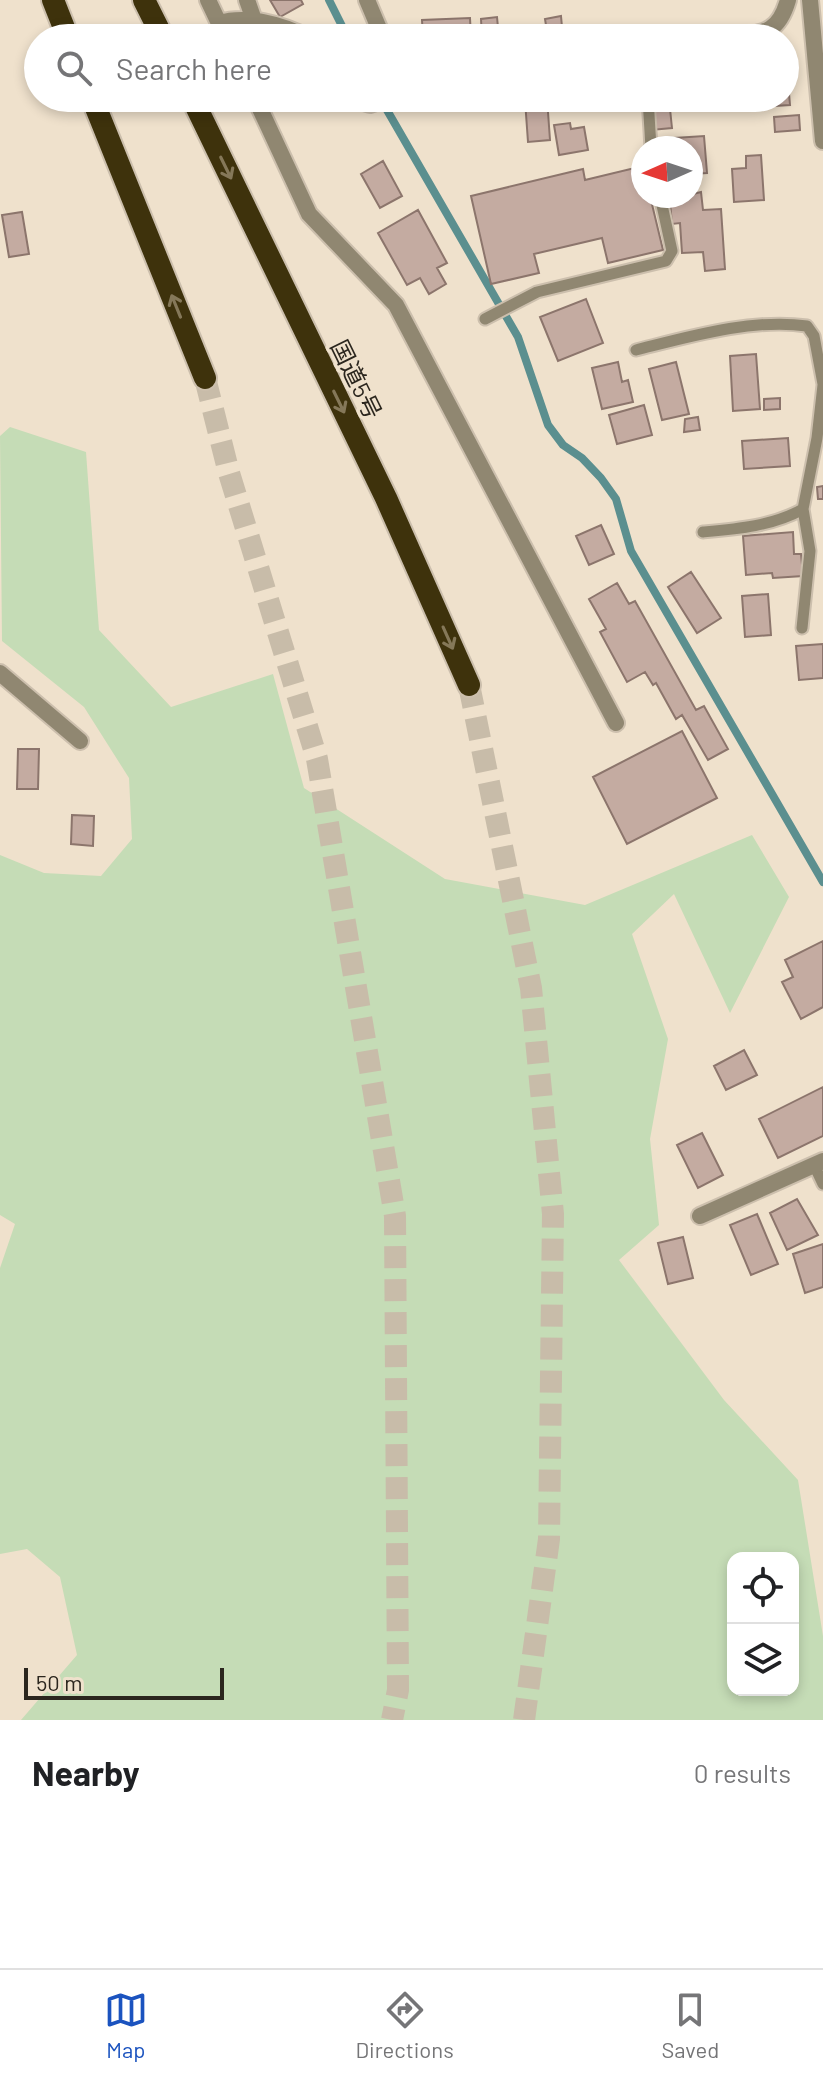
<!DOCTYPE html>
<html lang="en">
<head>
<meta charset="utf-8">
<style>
  :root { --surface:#fff; --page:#f2f2f2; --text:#202124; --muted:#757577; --line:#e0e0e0; --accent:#1b53bf }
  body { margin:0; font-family:Barlow,"Noto Sans JP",sans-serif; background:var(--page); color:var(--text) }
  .controls { position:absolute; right:24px; bottom:24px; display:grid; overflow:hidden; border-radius:16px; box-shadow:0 4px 12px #0003 }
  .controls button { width:72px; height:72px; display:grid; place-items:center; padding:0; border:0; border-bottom:2px solid var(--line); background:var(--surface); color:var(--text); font:40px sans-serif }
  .compass { position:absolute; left:631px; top:136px; width:72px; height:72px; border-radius:50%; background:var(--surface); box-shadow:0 4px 12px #0003; rotate:267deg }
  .scale { position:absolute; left:24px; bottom:20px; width:200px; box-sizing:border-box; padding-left:8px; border:4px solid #2b261e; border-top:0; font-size:22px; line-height:28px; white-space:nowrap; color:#2b261e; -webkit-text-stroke:6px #efe1cc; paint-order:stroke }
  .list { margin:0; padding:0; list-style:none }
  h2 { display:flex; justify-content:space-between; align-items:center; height:104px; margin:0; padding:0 32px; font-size:34px }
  h2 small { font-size:26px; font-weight:400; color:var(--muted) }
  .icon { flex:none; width:44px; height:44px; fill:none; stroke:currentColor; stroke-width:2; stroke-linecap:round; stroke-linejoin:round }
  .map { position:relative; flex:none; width:823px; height:1720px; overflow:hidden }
  .search { position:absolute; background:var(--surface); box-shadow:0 4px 12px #0003; left:24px; right:24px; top:24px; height:88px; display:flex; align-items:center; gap:20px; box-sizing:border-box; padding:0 28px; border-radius:44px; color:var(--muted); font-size:30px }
  .sheet { height:248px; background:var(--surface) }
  nav { display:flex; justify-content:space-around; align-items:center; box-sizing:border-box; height:112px; border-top:2px solid var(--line); background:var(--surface); font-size:22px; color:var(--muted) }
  nav a { display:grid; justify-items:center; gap:4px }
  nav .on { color:var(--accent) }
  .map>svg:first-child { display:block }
  .green { fill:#c5dcb6; fill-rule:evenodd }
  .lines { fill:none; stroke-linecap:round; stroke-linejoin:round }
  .stream { stroke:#5b8f8f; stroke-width:8 }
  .building { fill:#c4aba1; stroke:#8c756c; stroke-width:2 }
  .trunk-tunnel { stroke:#c8bca9; stroke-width:22; stroke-dasharray:22 11; stroke-linecap:butt }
  .service-casing { stroke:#ccbfad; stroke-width:15 }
  .minor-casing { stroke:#ccbfad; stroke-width:20 }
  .tertiary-casing { stroke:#ccbfad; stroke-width:20 }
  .trunk-casing { stroke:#ccbfad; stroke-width:26 }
  .service { stroke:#908771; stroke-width:11 }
  .minor { stroke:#908771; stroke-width:16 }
  .tertiary { stroke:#908771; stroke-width:16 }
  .trunk { stroke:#3e320c; stroke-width:22 }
  .oneway { stroke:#857859 }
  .labels { text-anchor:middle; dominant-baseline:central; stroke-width:7; stroke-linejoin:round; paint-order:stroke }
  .street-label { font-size:24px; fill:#2b261e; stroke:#efe1cc }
</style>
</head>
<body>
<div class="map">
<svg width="823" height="1720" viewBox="0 0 823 1720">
  <rect width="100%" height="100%" fill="#efe1cc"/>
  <path class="green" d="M 10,427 L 86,452 L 99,630 L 171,707 L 273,674 L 304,788 L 445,879 L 585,905 L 752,835 L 789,897 L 730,1013 L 674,894 L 632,934 L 668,1039 L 650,1139 L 659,1225 L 619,1260 L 724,1400 L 798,1480 L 823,1636 L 823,1720 L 21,1720 L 77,1655 L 60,1577 L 27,1549 L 0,1554 L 0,1268 L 15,1224 L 0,1215 L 0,855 L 44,873 L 101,876 L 132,839 L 129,778 L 84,707 L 2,641 L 0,436 ZM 733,1558 L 793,1558 L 793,1690 L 733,1690 Z"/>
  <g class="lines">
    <path class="stream" d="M 329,0 L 348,38
      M 380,98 L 518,337 L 548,425 L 563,445 L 582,458 L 601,478 L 616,499 L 631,551 L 823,882"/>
  </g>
  <path class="building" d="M 270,0 L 301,0 L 303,4 L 280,17 Z
    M 561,16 L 563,38 L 548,38 L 545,19 Z
    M 497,17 L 499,38 L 482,38 L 481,19 Z
    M 470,18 L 471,38 L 423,38 L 422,20 Z
    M 785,69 L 787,69 L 790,105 L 760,107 L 759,98 L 785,98 Z
    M 547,98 L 550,140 L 528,142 L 525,100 Z
    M 648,98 L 698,98 L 698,107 L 670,109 L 672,128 L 651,130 Z
    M 799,115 L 800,130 L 775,132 L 774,117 Z
    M 570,123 L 571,129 L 584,127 L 588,150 L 559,155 L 554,125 Z
    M 704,136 L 707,173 L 691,174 L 691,148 L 660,148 L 659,139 Z
    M 761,155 L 764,200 L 734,202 L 732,169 L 746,168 L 746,156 Z
    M 383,161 L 402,196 L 380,208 L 361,174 Z
    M 643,166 L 643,196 L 650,196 L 663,250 L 608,263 L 602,238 L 534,254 L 539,273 L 491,284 L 471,196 L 583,169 L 585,180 Z
    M 701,192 L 703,210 L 721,209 L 725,269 L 705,271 L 703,252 L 682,253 L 680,223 L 672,224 L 670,202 L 686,201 L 685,196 Z
    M 418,210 L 447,263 L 437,268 L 446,284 L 429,294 L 420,278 L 407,285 L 378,233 Z
    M 22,212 L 29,254 L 9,257 L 2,215 Z
    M 586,299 L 603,343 L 558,361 L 540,317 Z
    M 756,354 L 760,409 L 733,411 L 730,356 Z
    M 618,362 L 622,382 L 628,380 L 633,402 L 602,409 L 592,368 Z
    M 676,362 L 689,414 L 662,420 L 649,369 Z
    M 780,398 L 780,409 L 764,410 L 764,399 Z
    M 644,405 L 652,435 L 617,444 L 609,415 Z
    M 698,417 L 700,430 L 684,432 L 685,419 Z
    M 788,438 L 790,466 L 744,469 L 742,441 Z
    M 823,486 L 823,499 L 818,499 L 817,487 Z
    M 601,525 L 614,554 L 589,565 L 576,536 Z
    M 793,532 L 794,554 L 801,554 L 803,576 L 773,578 L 772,573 L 746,575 L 743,536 Z
    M 691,572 L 721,618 L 697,633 L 668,587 Z
    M 617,583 L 629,604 L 635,601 L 696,710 L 704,706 L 728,749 L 708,760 L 682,715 L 676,719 L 656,683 L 653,685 L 645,672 L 627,682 L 600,632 L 606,629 L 589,599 Z
    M 768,594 L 771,635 L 745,637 L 742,596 Z
    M 823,644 L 823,678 L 799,680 L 796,646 Z
    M 682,731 L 717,798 L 627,844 L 593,777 Z
    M 18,749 L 39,749 L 38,789 L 17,789 Z
    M 72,815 L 94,816 L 93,846 L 71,844 Z
    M 823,941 L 823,1007 L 801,1019 L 782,982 L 793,977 L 785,960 Z
    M 744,1050 L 757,1075 L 726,1090 L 714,1066 Z
    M 823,1087 L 823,1136 L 778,1158 L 759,1119 Z
    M 702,1133 L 723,1175 L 698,1188 L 677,1145 Z
    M 797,1199 L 818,1235 L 787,1250 L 770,1213 Z
    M 757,1214 L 778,1264 L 751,1275 L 730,1225 Z
    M 683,1237 L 693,1278 L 668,1284 L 658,1243 Z
    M 823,1244 L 823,1287 L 805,1293 L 793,1254 Z"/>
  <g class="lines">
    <path class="trunk-tunnel" d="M 205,378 L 229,473 L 317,759 L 395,1216 L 398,1690 L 392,1720
      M 469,685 L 531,988 L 553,1214 L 549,1539 L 524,1720"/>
    <defs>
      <path id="service" d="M 648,98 L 651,148
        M 485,319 L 537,292 L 666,261 L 672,251 L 660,196
        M 636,350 C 688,337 752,318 807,326 L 814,336 L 823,384
        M 703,532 C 737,529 773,526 803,509 L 817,438 L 823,385
        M 802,628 L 810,551 L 803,509
        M 814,1165 L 823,1184"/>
      <path id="minor" d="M 208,0 L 226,38
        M 247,0 L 254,20
        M 367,0 L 383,38
        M 219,23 C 247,15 282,24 308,38
        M 730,38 C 762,33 778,35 788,0
        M 255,98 L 309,214 L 396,305 L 616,723
        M 350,98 L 370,104 L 388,98
        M 0,673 L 80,741
        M 700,1216 L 823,1161"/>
      <path id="tertiary" d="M 810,0 L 823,141"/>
      <path id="trunk" d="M 53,0 L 68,38
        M 144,0 L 163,38
        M 92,98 L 205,378
        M 192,98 L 386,498 L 469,685"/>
    </defs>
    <use href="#service" class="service-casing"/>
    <use href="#minor" class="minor-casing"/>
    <use href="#tertiary" class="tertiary-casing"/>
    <use href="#trunk" class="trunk-casing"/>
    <use href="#service" class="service"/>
    <use href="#minor" class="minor"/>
    <use href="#tertiary" class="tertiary"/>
    <use href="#trunk" class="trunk"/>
  </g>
  <defs><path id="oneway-shaft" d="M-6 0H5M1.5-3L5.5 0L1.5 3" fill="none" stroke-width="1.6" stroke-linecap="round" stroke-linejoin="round" transform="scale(2)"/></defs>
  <g class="oneway">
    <use href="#oneway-shaft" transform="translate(226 168) rotate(64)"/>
    <use href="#oneway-shaft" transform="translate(176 306) rotate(-112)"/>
    <use href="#oneway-shaft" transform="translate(339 402) rotate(64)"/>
    <use href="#oneway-shaft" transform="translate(448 638) rotate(66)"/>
  </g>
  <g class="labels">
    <g class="street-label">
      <text transform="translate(357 379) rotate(64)">国道5号</text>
    </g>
  </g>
</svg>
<div class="controls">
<button><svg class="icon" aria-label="locate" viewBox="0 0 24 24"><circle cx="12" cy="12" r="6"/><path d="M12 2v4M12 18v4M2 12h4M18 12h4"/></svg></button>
<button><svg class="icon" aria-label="layers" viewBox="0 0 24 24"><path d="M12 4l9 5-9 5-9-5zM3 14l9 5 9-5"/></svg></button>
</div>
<svg class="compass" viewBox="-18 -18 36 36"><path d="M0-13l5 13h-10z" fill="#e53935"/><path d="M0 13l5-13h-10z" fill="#757577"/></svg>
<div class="scale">50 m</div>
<div class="search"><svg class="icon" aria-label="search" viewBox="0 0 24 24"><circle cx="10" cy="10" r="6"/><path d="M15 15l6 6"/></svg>Search here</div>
</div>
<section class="sheet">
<h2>Nearby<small>0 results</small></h2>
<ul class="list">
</ul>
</section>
<nav>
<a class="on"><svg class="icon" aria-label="map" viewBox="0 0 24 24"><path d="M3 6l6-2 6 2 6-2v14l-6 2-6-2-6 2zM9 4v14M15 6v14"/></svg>Map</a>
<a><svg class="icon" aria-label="directions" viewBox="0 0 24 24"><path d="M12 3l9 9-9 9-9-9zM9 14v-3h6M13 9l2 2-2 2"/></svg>Directions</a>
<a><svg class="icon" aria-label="saved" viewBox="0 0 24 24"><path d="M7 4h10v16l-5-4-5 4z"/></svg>Saved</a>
</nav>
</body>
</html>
